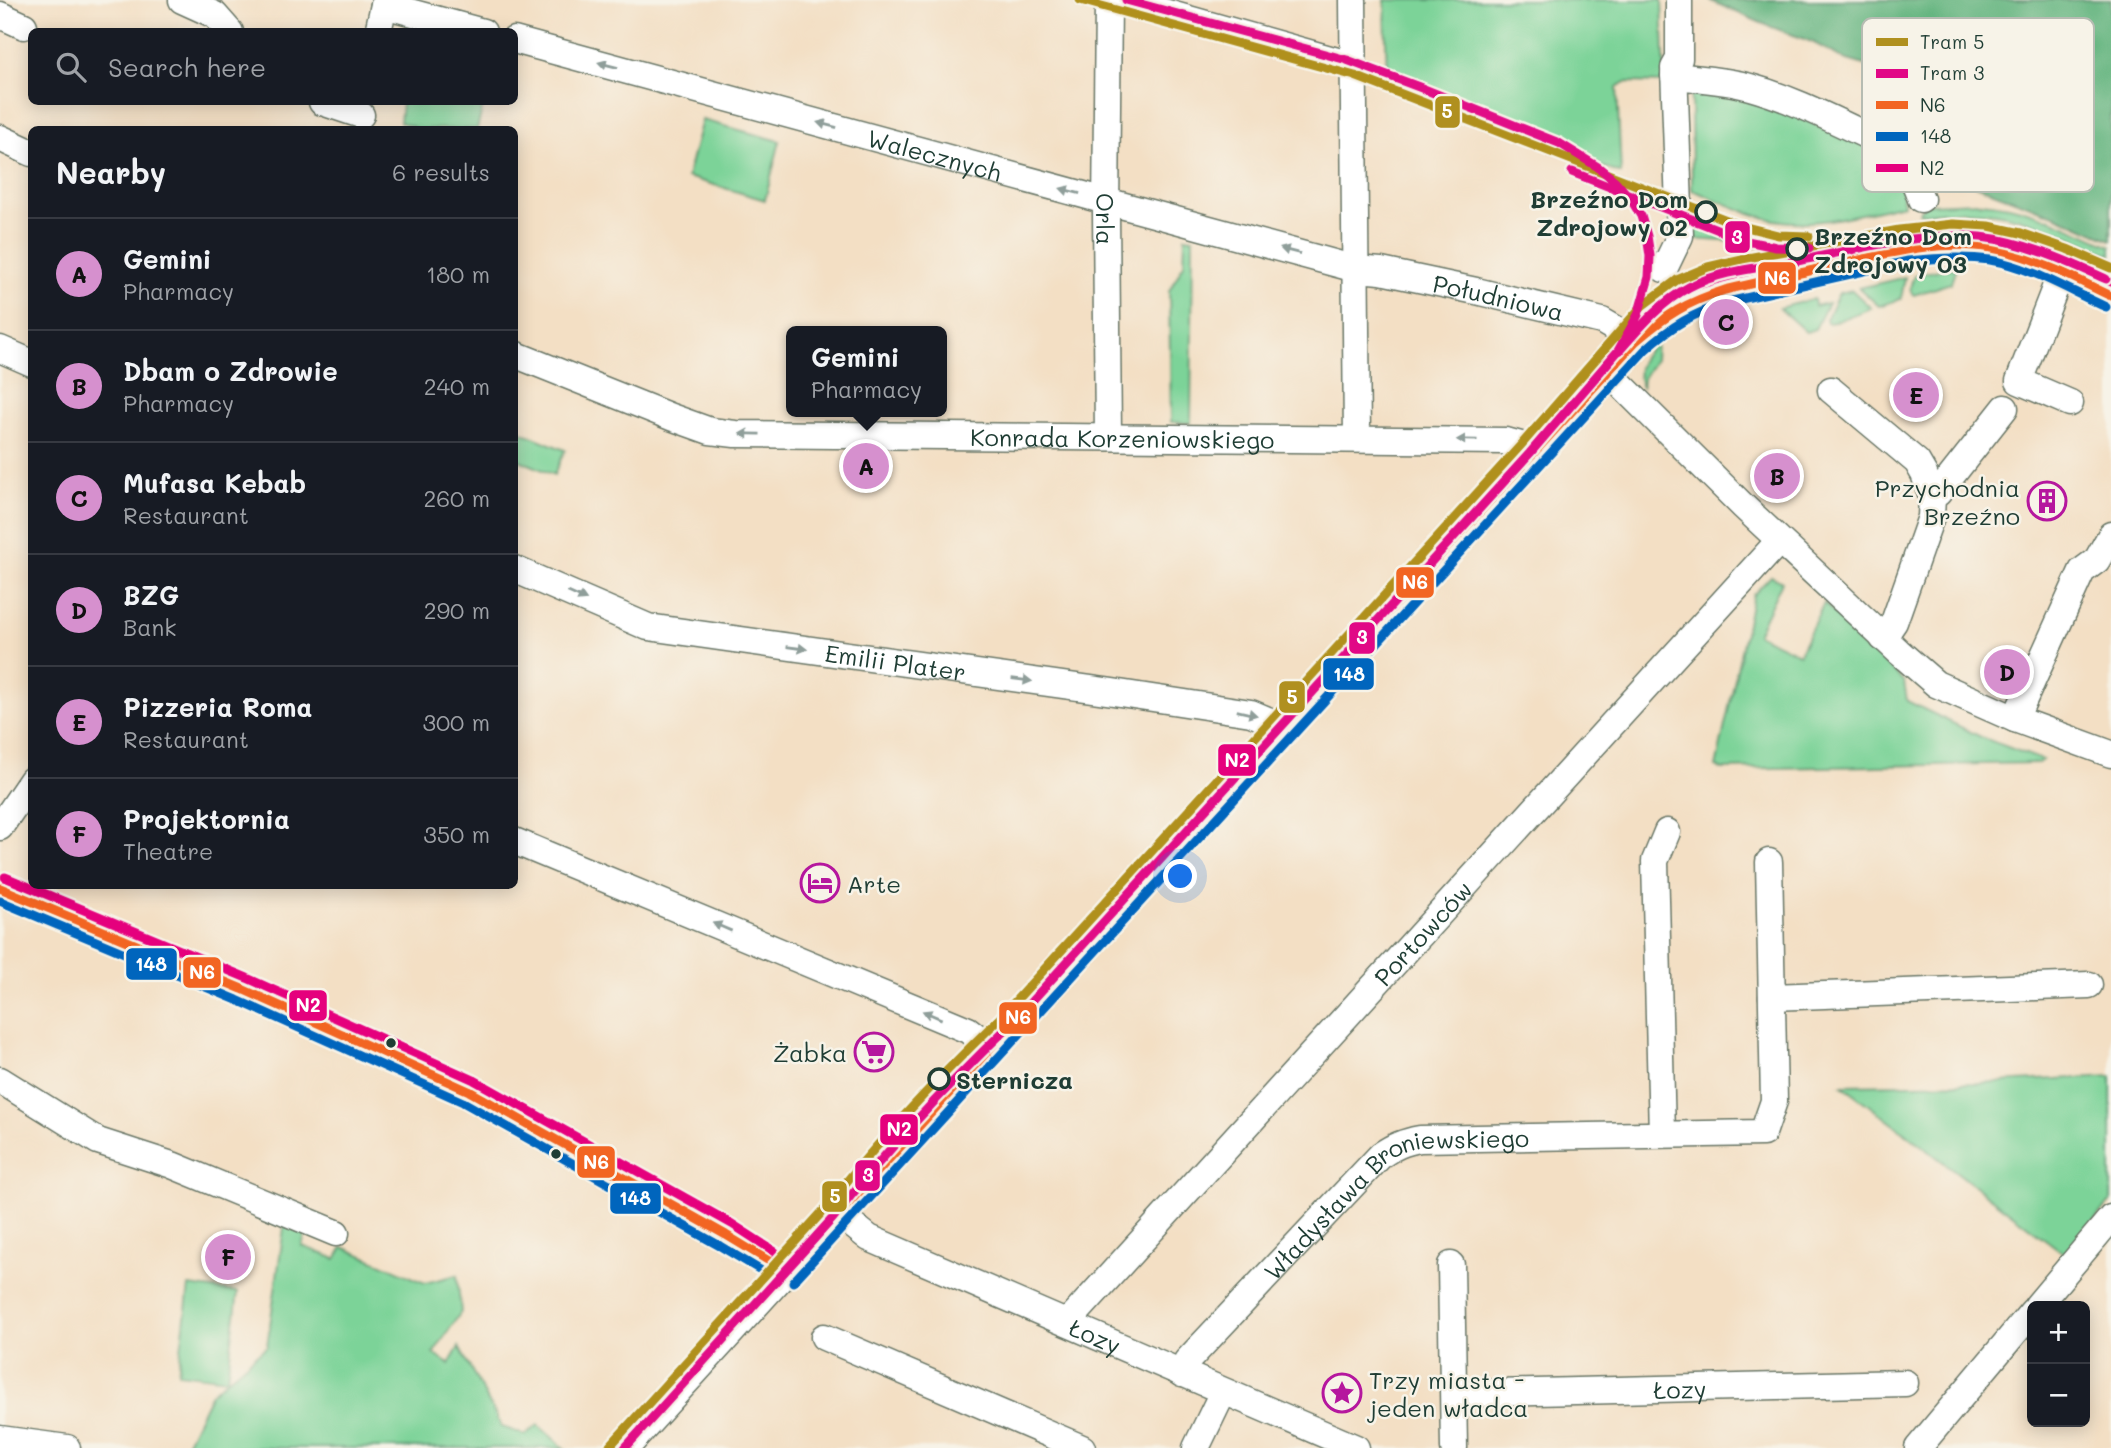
<!DOCTYPE html>
<html lang="en">
<head>
<meta charset="utf-8">
<style>
  :root { --surface:#171b24; --page:#242831; --text:#f1f3f6; --muted:#9ea1a6; --line:#363941; --accent:#d690ce }
  body { margin:0; font-family:Mali,sans-serif; background:var(--page); color:var(--text) }
  .controls { position:absolute; right:21px; bottom:21px; display:grid; overflow:hidden; border-radius:10px; box-shadow:0 4px 18px #0003 }
  .controls button { width:63px; height:63px; display:grid; place-items:center; padding:0; border:0; border-bottom:2px solid var(--line); background:var(--surface); color:var(--text); font:35px sans-serif }
  .you { position:absolute; left:1181px; top:877px; width:24px; height:24px; margin:-18px; border:5px solid #fff; border-radius:50%; background:#1a73e8; box-shadow:0 0 0 10px #1a73e833 }
  .badge { display:grid; place-items:center; width:46px; height:46px; border-radius:50%; background:var(--accent); color:#111; font-size:23px; font-weight:700 }
  .pin { position:absolute; translate:-50% -50%; border:4px solid #fff; box-shadow:0 2px 7px #0006 }
  .popup { position:absolute; left:786px; top:326px; width:161px; height:91px; box-sizing:border-box; display:grid; place-content:center; border-radius:10px; background:var(--surface); filter:drop-shadow(0 2px 5px #0005); font-size:23px; white-space:nowrap; color:var(--muted) }
  .popup b { font-size:26px; color:var(--text) }
  .popup::after { content:''; position:absolute; left:50%; top:100%; margin-left:-14px; border:14px solid transparent; border-top-color:var(--surface) }
  .list { margin:0; padding:0; list-style:none }
  h2 { display:flex; justify-content:space-between; align-items:center; height:91px; margin:0; padding:0 28px; font-size:30px }
  h2 small { font-size:23px; font-weight:400; color:var(--muted) }
  .list li { display:grid; grid-template-columns:46px 1fr auto; gap:21px; align-items:center; box-sizing:border-box; height:112px; padding:0 28px; border-top:2px solid var(--line) }
  .list b { display:block; font-size:26px; white-space:nowrap }
  .list p { margin:0; font-size:23px; white-space:nowrap; color:var(--muted) }
  .list em { font-size:23px; font-style:normal; color:var(--muted) }
  .icon { flex:none; width:38px; height:38px; fill:none; stroke:currentColor; stroke-width:2; stroke-linecap:round; stroke-linejoin:round }
  .map { position:relative; flex:none; width:2111px; height:1448px; overflow:hidden }
  .search { position:absolute; background:var(--surface); box-shadow:0 4px 18px #0003; left:28px; top:28px; width:490px; height:77px; display:flex; align-items:center; gap:18px; box-sizing:border-box; padding:0 24px; border-radius:10px; color:var(--muted); font-size:26px }
  .panel { position:absolute; background:var(--surface); box-shadow:0 4px 18px #0003; left:28px; top:126px; width:490px; height:763px; border-radius:10px }
  .map>svg:first-child { display:block }
  .green { fill:#7cd398; stroke:#4e8866; stroke-width:2 }
  .forest { fill:#65b580; stroke:#42795a; stroke-width:2 }
  .lines { fill:none; stroke-linecap:round; stroke-linejoin:round }
  .minor-casing { stroke:#697666; stroke-width:29 }
  .minor { stroke:#fff; stroke-width:26 }
  .bus-1-casing { stroke:#f7f3e8; stroke-width:14 }
  .bus-2-casing { stroke:#f7f3e8; stroke-width:14 }
  .bus-3-casing { stroke:#f7f3e8; stroke-width:14 }
  .bus-1 { stroke:#f26522; stroke-width:9 }
  .bus-2 { stroke:#0065bd; stroke-width:9 }
  .bus-3 { stroke:#e5007d; stroke-width:9 }
  .tram-1-casing { stroke:#f7f3e8; stroke-width:14 }
  .tram-2-casing { stroke:#f7f3e8; stroke-width:14 }
  .tram-1 { stroke:#b0901f; stroke-width:9 }
  .tram-2 { stroke:#e10886; stroke-width:9 }
  .oneway { fill:#8f9e9a }
  .stop-dot { fill:#f7f3e8; stroke:#1f3d34; stroke-width:3.5 }
  .bus-dot { fill:#1f3d34; stroke:#f7f3e8; stroke-width:2.5 }
  .labels { text-anchor:middle; dominant-baseline:central; stroke-width:5; stroke-linejoin:round; paint-order:stroke }
  .street-label { font-size:24px; fill:#1f3d34; stroke:#f7f3e8 }
  .stop-label { font-size:24px; font-weight:bold; fill:#1f3d34; stroke:#f7f3e8; text-anchor:start }
  .poi-label { font-size:24px; fill:#1f3d34; stroke:#f7f3e8; text-anchor:end }
  .key { fill:#f7f3e8; stroke:#b6bcb2; stroke-width:2 }
  .key-label { font-size:19px; fill:#1f3d34 }
  .line-badge { stroke:#f7f3e8; stroke-width:2.5 }
  .badge-label { font-size:19px; text-anchor:middle; font-weight:bold; fill:#fff }
</style>
</head>
<body>
<div class="map">
<svg width="2111" height="1448" viewBox="0 0 2111 1448">
  <rect width="100%" height="100%" fill="#f7f3e8"/>
  <filter id="ink" filterUnits="userSpaceOnUse"><feTurbulence type="fractalNoise" baseFrequency=".0143" numOctaves="2"/><feDisplacementMap in="SourceGraphic" scale="14" xChannelSelector="R" yChannelSelector="G"/><feConvolveMatrix kernelMatrix="1 2 1 2 8 2 1 2 1" color-interpolation-filters="sRGB"/></filter>
  <filter id="wash" filterUnits="userSpaceOnUse"><feTurbulence type="fractalNoise" baseFrequency=".00686" numOctaves="4" result="noise"/><feDisplacementMap in="SourceGraphic" scale="28" xChannelSelector="R" yChannelSelector="G"/><feGaussianBlur stdDeviation="1.57" result="paint"/><feColorMatrix in="noise" values="0 0 0 0 0 0 0 0 0 0 0 0 0 0 0 0 0 1.4 0 .05"/><feComposite in="paint" operator="in"/></filter>
  <g filter="url(#wash)">
    <rect width="100%" height="100%" fill="#f3dfc4"/>
    <path class="green" d="M 1385,0 L 1662,0 L 1665,83 L 1626,82 L 1617,87 L 1621,174 L 1387,83 Z
      M 1691,84 L 1725,88 L 1882,151 L 1878,161 C 1899,173 1900,182 1904,204 C 1863,213 1817,228 1775,220 C 1747,215 1719,200 1692,190 Z
      M 402,102 L 483,102 L 483,106 L 477,129 L 419,129 L 400,122 Z
      M 702,120 L 780,141 L 765,200 L 687,177 Z
      M 1979,202 C 2026,204 2069,227 2111,246 L 2111,255 C 2077,240 2042,223 2005,215 C 1977,209 1947,211 1919,213 L 1920,209 L 1928,204 Z
      M 1687,210 L 1734,229 L 1784,242 L 1760,247 L 1726,241 L 1687,239 Z
      M 1944,227 C 1955,227 1966,226 1977,227 C 2025,232 2068,252 2111,272 L 2111,285 L 1919,236 L 1918,229 Z
      M 1185,237 L 1193,238 L 1191,423 L 1171,422 L 1169,291 L 1184,264 Z
      M 1956,268 L 1951,283 L 1914,295 C 1907,291 1912,282 1914,275 L 1944,269 Z
      M 1905,277 L 1901,299 L 1879,306 L 1859,288 Z
      M 1852,290 L 1871,308 L 1835,322 L 1827,323 L 1826,319 L 1839,293 Z
      M 1814,299 L 1815,306 L 1828,303 L 1815,329 L 1806,332 L 1779,308 Z
      M 1656,342 L 1655,360 L 1643,378 L 1642,387 C 1633,368 1642,356 1656,342 Z
      M 514,429 L 565,450 L 554,475 L 515,458 Z
      M 1771,576 L 1782,582 L 1757,634 L 1799,654 L 1824,603 L 1904,682 L 1907,701 L 1981,737 L 2042,760 L 2038,763 L 1722,769 L 1716,767 L 1753,595 Z
      M 2111,1076 L 2111,1201 L 2066,1255 L 1842,1085 L 1979,1083 Z
      M 285,1221 L 307,1229 L 302,1246 L 336,1259 L 343,1247 L 425,1283 L 457,1275 L 461,1312 L 433,1354 L 449,1364 L 459,1347 L 502,1427 L 525,1435 L 538,1425 L 564,1448 L 184,1448 L 211,1393 L 267,1346 Z
      M 189,1286 L 238,1292 L 227,1379 L 178,1373 Z"/>
    <path class="forest" d="M 1709,0 L 2111,0 L 2111,240 L 2059,217 L 1967,182 L 1960,143 L 1957,93 L 1844,59 L 1812,42 L 1761,23 Z"/>
  </g>
  <g filter="url(#ink)">
    <g class="lines">
      <defs>
        <g id="minor">
          <path d="M 182,0 L 215,15 L 230,32"/>
          <path id="s1" d="M 1108,0 L 1106,213 L 1108,437"/>
          <path d="M 1121,0 L 1355,66"/>
          <path d="M 1353,0 L 1357,439"/>
          <path d="M 384,5 L 483,32"/>
          <path d="M 0,15 L 24,26"/>
          <path d="M 378,32 L 385,0"/>
          <path id="s2" d="M 514,40 L 1356,269 L 1381,271 L 1476,291 L 1602,321 L 1636,341"/>
          <path d="M 1674,76 C 1700,79 1725,80 1750,87 C 1797,100 1841,124 1885,144 C 1906,161 1912,174 1921,199"/>
          <path d="M 322,102 L 361,115"/>
          <path d="M 0,138 L 32,153"/>
          <path d="M 1664,269 L 1680,236 L 1674,68 L 1679,59 L 1679,0"/>
          <path d="M 2061,273 L 2019,381 L 2070,403"/>
          <path d="M 0,349 L 32,363"/>
          <path id="s3" d="M 514,354 L 671,417 L 710,431 L 735,434 L 1506,441 L 1521,445 L 1532,454"/>
          <path d="M 1608,372 L 1744,507 L 1899,652 L 1936,684 L 2015,719 L 2111,754"/>
          <path d="M 1831,390 L 1917,462 L 1924,474 L 1932,497 L 1931,517 L 1894,622 L 1883,638"/>
          <path d="M 1932,497 L 1938,493 L 2005,408"/>
          <path id="s4" d="M 514,569 L 648,627 L 1113,692 L 1251,713 L 1284,727"/>
          <path d="M 2015,719 L 2082,571 L 2097,560 L 2111,535"/>
          <path d="M 0,827 L 32,780"/>
          <path d="M 514,841 L 968,1030 L 991,1048"/>
          <path d="M 0,888 L 242,989 L 469,1091 L 726,1235 L 769,1261 L 784,1274"/>
          <path d="M 1772,997 L 2089,985"/>
          <path d="M 0,1080 L 98,1141 L 172,1165 L 336,1233"/>
          <path d="M 1662,1134 L 1655,861 L 1667,832"/>
          <path id="s5" d="M 839,1214 L 869,1238 L 1356,1448"/>
          <path d="M 1451,1265 L 1454,1448"/>
          <path d="M 2037,1306 L 2111,1218"/>
          <path id="s6" d="M 1067,1323 L 1779,541"/>
          <path d="M 824,1337 L 1082,1448"/>
          <path id="s7" d="M 1182,1374 L 1187,1361 L 1381,1155 C 1394,1146 1404,1142 1420,1139 L 1763,1133 L 1774,1101 L 1769,862"/>
          <path id="s8" d="M 1454,1394 L 1905,1383"/>
          <path d="M 0,1439 L 67,1448"/>
          <path d="M 626,1448 L 1488,501 L 1636,341 L 1661,319 L 1697,299 L 1725,290 L 1906,249 C 1934,246 1963,244 1991,248 C 2033,255 2073,279 2111,296"/>
          <path d="M 1196,1448 L 1223,1392"/>
          <path d="M 1918,1448 L 2032,1312"/>
        </g>
      </defs>
      <use href="#minor" class="minor-casing"/>
      <use href="#minor" class="minor"/>
      <defs>
        <path id="bus-1" d="M 0,888 L 242,989 L 469,1091 L 726,1235 L 769,1261 L 784,1274
          M 784,1274 L 1636,341 C 1666,315 1687,302 1725,290 C 1763,281 1801,273 1840,264 C 1890,253 1941,239 1992,248 C 2035,256 2073,278 2111,296"/>
        <path id="bus-2" d="M 0,901 L 237,1000 L 463,1102 L 720,1246 L 762,1271 L 776,1283
          M 793,1282 L 1645,350 C 1671,326 1694,313 1728,302 L 1908,261 C 1935,258 1963,256 1990,260 C 2031,267 2068,290 2106,307"/>
        <path id="bus-3" d="M 5,877 L 247,978 L 474,1080 L 732,1224 L 783,1257 L 1627,333 C 1647,315 1668,298 1693,287 C 1724,275 1759,270 1791,262 C 1856,248 1924,225 1992,236 C 2034,242 2073,265 2111,282"/>
      </defs>
      <use href="#bus-1" class="bus-1-casing"/>
      <use href="#bus-2" class="bus-2-casing"/>
      <use href="#bus-3" class="bus-3-casing"/>
      <use href="#bus-1" class="bus-1"/>
      <use href="#bus-2" class="bus-2"/>
      <use href="#bus-3" class="bus-3"/>
      <defs>
        <path id="tram-1" d="M 1080,0 L 1355,76 L 1742,226 L 1778,235 L 1809,236
          M 608,1448 L 824,1210 C 877,1141 937,1079 1000,1018 L 1521,445 L 1642,306 L 1677,280 L 1708,267 L 1742,259 L 1899,230 L 1953,224 L 1989,226 L 2021,233 L 2067,249 L 2111,268"/>
        <path id="tram-2" d="M 1572,172 L 1747,241 L 1776,247 L 1809,248
          M 1619,351 C 1640,327 1661,302 1689,287 C 1722,270 1761,268 1797,261 C 1857,250 1919,231 1981,237 C 2025,242 2066,261 2106,279
          M 625,1448 L 833,1218 C 887,1149 946,1087 1009,1026 L 1530,453 L 1618,351 L 1638,315 L 1649,277 L 1650,256 L 1647,236 L 1641,216 L 1630,198 L 1615,181 L 1598,167 L 1559,143 L 1419,87 L 1347,60 L 1126,0"/>
      </defs>
      <use href="#tram-1" class="tram-1-casing"/>
      <use href="#tram-2" class="tram-2-casing"/>
      <use href="#tram-1" class="tram-1"/>
      <use href="#tram-2" class="tram-2"/>
    </g>
    <defs><path id="oneway-solid" d="M-6-.8H1V-3.2L6.5 0L1 3.2V.8H-6Z" transform="scale(1.75)"/></defs>
    <g class="oneway">
      <use href="#oneway-solid" transform="translate(608 65) rotate(-165)"/>
      <use href="#oneway-solid" transform="translate(827 125) rotate(-165)"/>
      <use href="#oneway-solid" transform="translate(1070 191) rotate(-165)"/>
      <use href="#oneway-solid" transform="translate(1290 251) rotate(-165)"/>
      <use href="#oneway-solid" transform="translate(750 434) rotate(-179)"/>
      <use href="#oneway-solid" transform="translate(1467 440) rotate(-179)"/>
      <use href="#oneway-solid" transform="translate(577 596) rotate(24)"/>
      <use href="#oneway-solid" transform="translate(797 648) rotate(8)"/>
      <use href="#oneway-solid" transform="translate(1022 680) rotate(7)"/>
      <use href="#oneway-solid" transform="translate(1247 713) rotate(13)"/>
      <use href="#oneway-solid" transform="translate(722 927) rotate(-157)"/>
      <use href="#oneway-solid" transform="translate(932 1015) rotate(-157)"/>
    </g>
  </g>
  <defs>
    <symbol id="building-ring" viewBox="-11 -11 22 22"><circle r="9.5" fill="#f7f3e8" stroke="#b5179e" stroke-width="1.5"/><path d="M-4-6H4V6H1V3H-1V6H-4ZM-2.5-4.3h1.7v1.8h-1.7ZM.8-4.3h1.7v1.8H.8ZM-2.5-1h1.7V.8h-1.7ZM.8-1h1.7V.8H.8Z" fill="#b5179e"/></symbol>
    <symbol id="hotel-ring" viewBox="-11 -11 22 22"><circle r="9.5" fill="#f7f3e8" stroke="#b5179e" stroke-width="1.5"/><path d="M-6-4.5h1.5V1H6V5H4.5V3h-9V5H-6ZM-4 0a1.8 1.8 0 1 1 3.6 0ZM.5 0V-2.5h3Q6-2.5 6 0Z" fill="#b5179e"/></symbol>
    <symbol id="supermarket-ring" viewBox="-11 -11 22 22"><circle r="9.5" fill="#f7f3e8" stroke="#b5179e" stroke-width="1.5"/><path d="M-6-5.5h2.5l.6 2H6L4.5 2H-2.5L-4.4-4H-6ZM-1.5 3.2a1.3 1.3 0 1 0 .1 0ZM3 3.2a1.3 1.3 0 1 0 .1 0Z" fill="#b5179e"/></symbol>
    <symbol id="sight-ring" viewBox="-11 -11 22 22"><circle r="9.5" fill="#f7f3e8" stroke="#b5179e" stroke-width="1.5"/><path d="M0-6L1.8-2.2L6-1.7L2.9 1.2L3.7 5.4L0 3.3L-3.7 5.4L-2.9 1.2L-6-1.7L-1.8-2.2Z" fill="#b5179e"/></symbol>
  </defs>
  <g fill-rule="evenodd">
    <use href="#building-ring" x="2025" y="479" width="44" height="44"/>
    <use href="#hotel-ring" x="798" y="861" width="44" height="44"/>
    <use href="#supermarket-ring" x="852" y="1030" width="44" height="44"/>
    <use href="#sight-ring" x="1320" y="1371" width="44" height="44"/>
  </g>
  <g class="stop-dot">
    <circle cx="1706" cy="212" r="10"/>
    <circle cx="1797" cy="249" r="10"/>
    <circle cx="939" cy="1079" r="10"/>
  </g>
  <g class="bus-dot">
    <circle cx="391" cy="1043" r="6"/>
    <circle cx="556" cy="1154" r="6"/>
  </g>
  <g class="labels">
    <g class="street-label">
      <text stroke="none"><textPath href="#s2" startOffset="436">Walecznych</textPath></text>
      <text stroke="none"><textPath href="#s1" startOffset="219">Orla</textPath></text>
      <text stroke="none"><textPath href="#s2" startOffset="1018">Południowa</textPath></text>
      <text stroke="none"><textPath href="#s3" startOffset="623">Konrada Korzeniowskiego</textPath></text>
      <text stroke="none"><textPath href="#s4" startOffset="396">Emilii Plater</textPath></text>
      <text stroke="none"><textPath href="#s6" startOffset="528">Portowców</textPath></text>
      <text stroke="none"><textPath href="#s7" startOffset="290">Władysława Broniewskiego</textPath></text>
      <text stroke="none"><textPath href="#s5" startOffset="285">Łozy</textPath></text>
      <text stroke="none"><textPath href="#s8" startOffset="226">Łozy</textPath></text>
    </g>
    <g class="stop-label">
      <text x="1688" y="198" text-anchor="end">Brzeźno Dom<tspan x="1688" dy="28">Zdrojowy 02</tspan></text>
      <text x="1814" y="235">Brzeźno Dom<tspan x="1814" dy="28">Zdrojowy 03</tspan></text>
      <text x="956" y="1079">Sternicza</text>
    </g>
    <g class="poi-label">
      <text x="2020" y="487">Przychodnia<tspan x="2020" dy="28">Brzeźno</tspan></text>
      <text x="847" y="883" text-anchor="start">Arte</text>
      <text x="847" y="1052">Żabka</text>
      <text x="1369" y="1379" text-anchor="start">Trzy miasta -<tspan x="1369" dy="28">jeden władca</tspan></text>
    </g>
  </g>
  <rect x="1862" y="18" width="232" height="174" rx="10" class="key"/>
  <rect x="1876" y="38" width="32" height="8" fill="#b0901f"/>
  <rect x="1876" y="69" width="32" height="9" fill="#e10886"/>
  <rect x="1876" y="101" width="32" height="8" fill="#f26522"/>
  <rect x="1876" y="132" width="32" height="9" fill="#0065bd"/>
  <rect x="1876" y="164" width="32" height="8" fill="#e5007d"/>
  <g class="key-label">
    <text x="1920" y="49">Tram 5</text>
    <text x="1920" y="80">Tram 3</text>
    <text x="1920" y="112">N6</text>
    <text x="1920" y="143">148</text>
    <text x="1920" y="175">N2</text>
  </g>
  <g class="line-badge">
    <rect x="1434" y="95" width="27" height="34" rx="7" fill="#b0901f"/>
    <rect x="1724" y="220" width="27" height="34" rx="7" fill="#e10886"/>
    <rect x="1757" y="261" width="40" height="34" rx="7" fill="#f26522"/>
    <rect x="1395" y="566" width="40" height="33" rx="7" fill="#f26522"/>
    <rect x="1348" y="621" width="28" height="34" rx="7" fill="#e10886"/>
    <rect x="1322" y="657" width="53" height="34" rx="7" fill="#0065bd"/>
    <rect x="1278" y="680" width="28" height="34" rx="7" fill="#b0901f"/>
    <rect x="1217" y="743" width="40" height="34" rx="7" fill="#e5007d"/>
    <rect x="125" y="947" width="53" height="34" rx="7" fill="#0065bd"/>
    <rect x="182" y="956" width="40" height="33" rx="7" fill="#f26522"/>
    <rect x="288" y="989" width="40" height="33" rx="7" fill="#e5007d"/>
    <rect x="998" y="1001" width="40" height="34" rx="7" fill="#f26522"/>
    <rect x="879" y="1113" width="40" height="33" rx="7" fill="#e5007d"/>
    <rect x="576" y="1145" width="40" height="34" rx="7" fill="#f26522"/>
    <rect x="854" y="1159" width="27" height="33" rx="7" fill="#e10886"/>
    <rect x="821" y="1180" width="27" height="33" rx="7" fill="#b0901f"/>
    <rect x="609" y="1182" width="53" height="33" rx="7" fill="#0065bd"/>
  </g>
  <g class="badge-label">
    <text x="1447" y="118">5</text>
    <text x="1737" y="244">3</text>
    <text x="1777" y="285">N6</text>
    <text x="1415" y="589">N6</text>
    <text x="1362" y="644">3</text>
    <text x="1349" y="681">148</text>
    <text x="1292" y="704">5</text>
    <text x="1237" y="767">N2</text>
    <text x="151" y="971">148</text>
    <text x="202" y="979">N6</text>
    <text x="308" y="1012">N2</text>
    <text x="1018" y="1024">N6</text>
    <text x="899" y="1136">N2</text>
    <text x="596" y="1169">N6</text>
    <text x="868" y="1182">3</text>
    <text x="835" y="1203">5</text>
    <text x="635" y="1205">148</text>
  </g>
</svg>
<div class="controls">
<button>+</button>
<button>−</button>
</div>
<div class="you"></div>
<div class="pin badge" style="left:866px;top:466px">A</div>
<div class="popup"><b>Gemini</b>Pharmacy</div>
<div class="pin badge" style="left:1777px;top:476px">B</div>
<div class="pin badge" style="left:1726px;top:322px">C</div>
<div class="pin badge" style="left:2007px;top:672px">D</div>
<div class="pin badge" style="left:1916px;top:395px">E</div>
<div class="pin badge" style="left:228px;top:1257px">F</div>
<div class="search"><svg class="icon" aria-label="search" viewBox="0 0 24 24"><circle cx="10" cy="10" r="6"/><path d="M15 15l6 6"/></svg>Search here</div>
<section class="panel">
<h2>Nearby<small>6 results</small></h2>
<ul class="list">
<li><span class="badge">A</span><div><b>Gemini</b><p>Pharmacy</p></div><em>180 m</em></li>
<li><span class="badge">B</span><div><b>Dbam o Zdrowie</b><p>Pharmacy</p></div><em>240 m</em></li>
<li><span class="badge">C</span><div><b>Mufasa Kebab</b><p>Restaurant</p></div><em>260 m</em></li>
<li><span class="badge">D</span><div><b>BZG</b><p>Bank</p></div><em>290 m</em></li>
<li><span class="badge">E</span><div><b>Pizzeria Roma</b><p>Restaurant</p></div><em>300 m</em></li>
<li><span class="badge">F</span><div><b>Projektornia</b><p>Theatre</p></div><em>350 m</em></li>
</ul>
</section>
</div>
</body>
</html>
